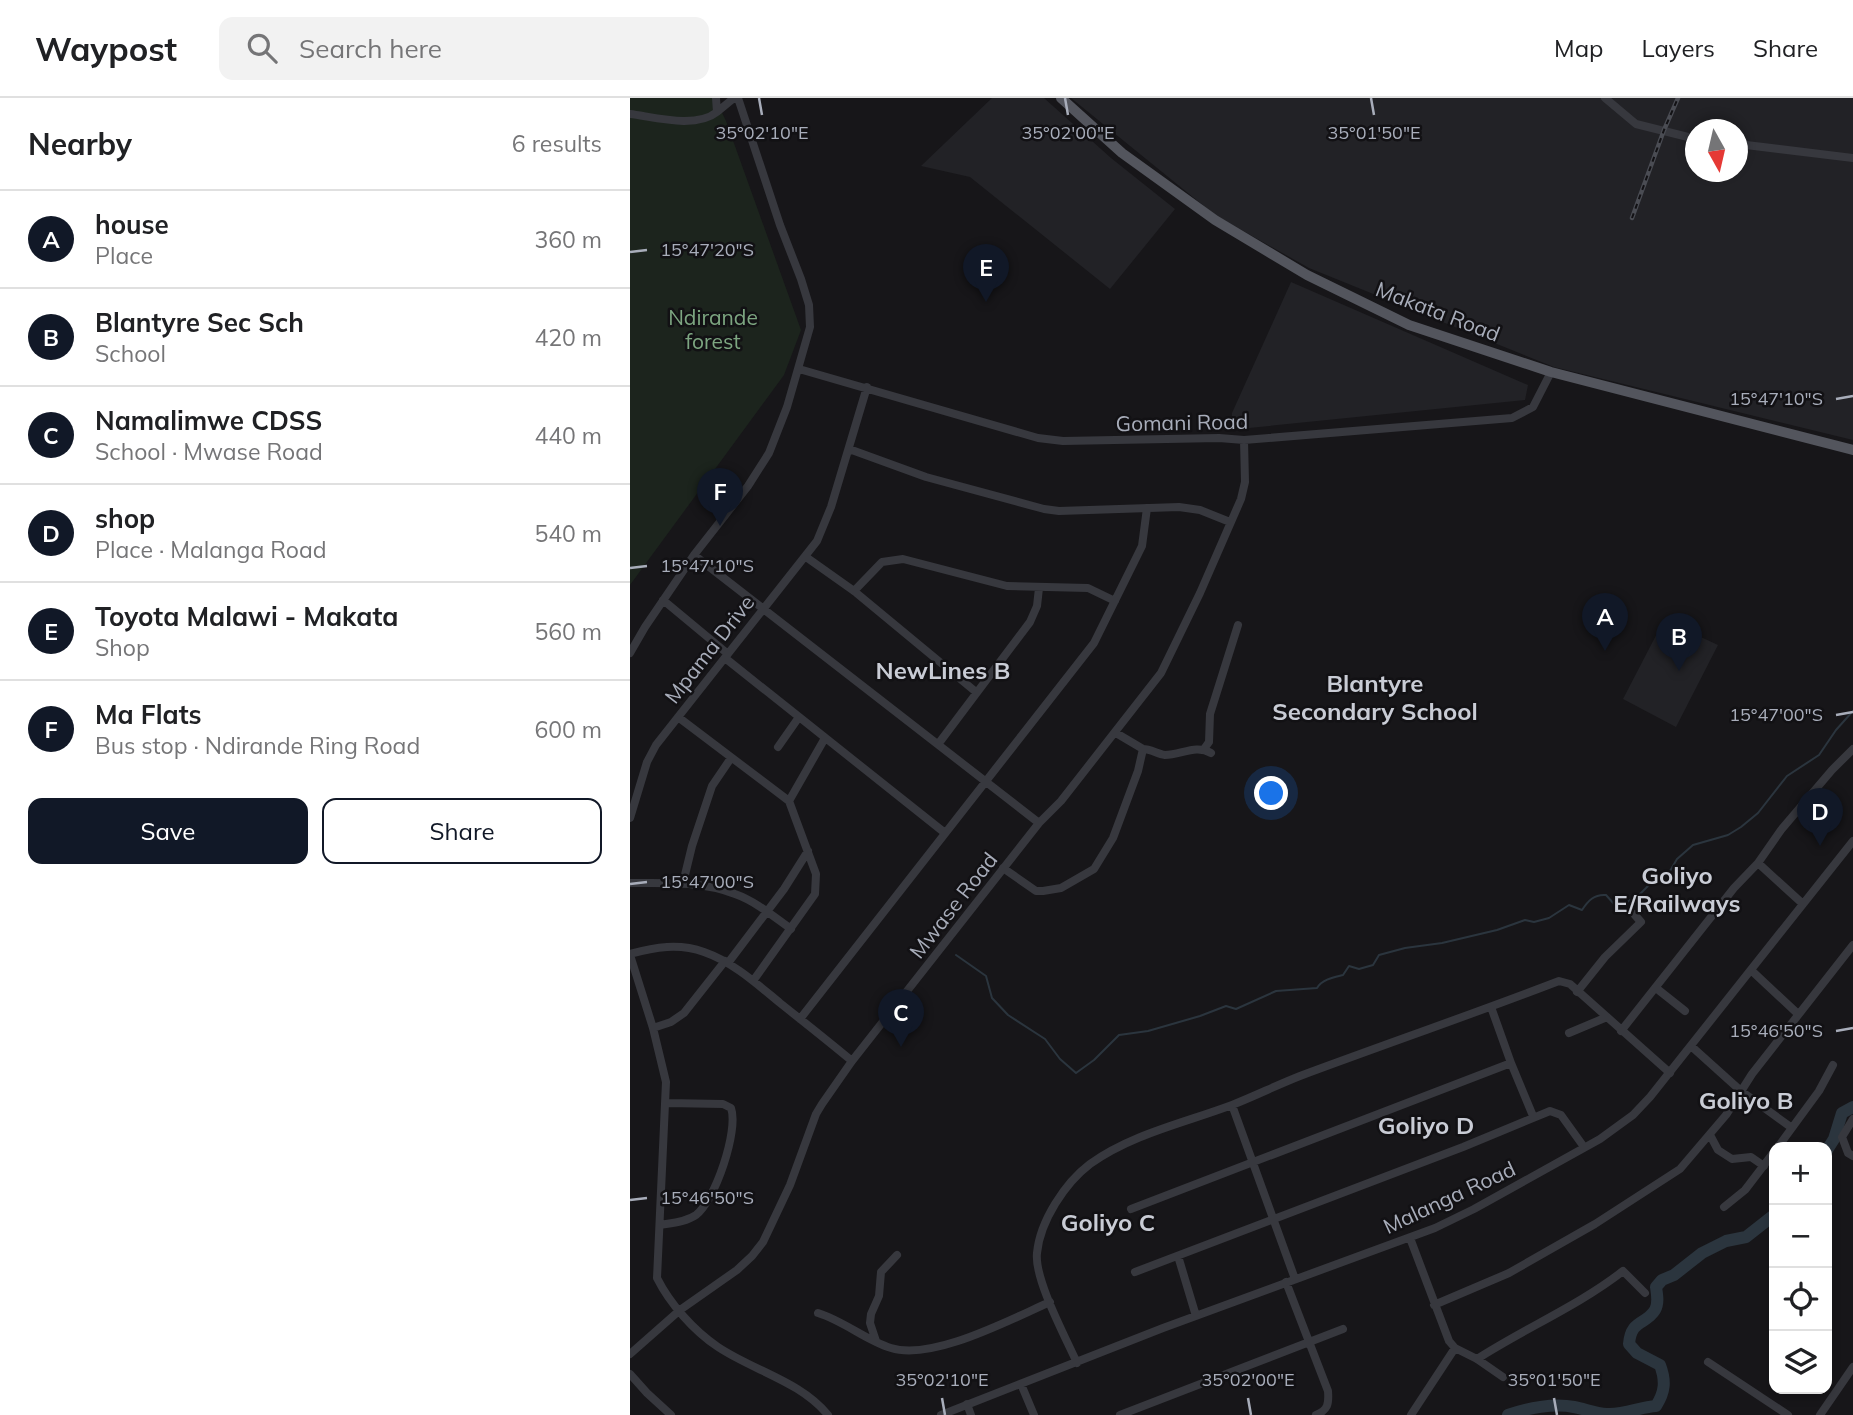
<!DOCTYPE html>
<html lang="en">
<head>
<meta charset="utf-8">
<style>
  :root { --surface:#fff; --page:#f2f2f2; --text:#202124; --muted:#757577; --line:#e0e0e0; --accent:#111827 }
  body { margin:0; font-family:Mulish,sans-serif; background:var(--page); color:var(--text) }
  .controls { position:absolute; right:21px; bottom:21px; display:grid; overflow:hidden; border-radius:14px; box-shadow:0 4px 10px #0003 }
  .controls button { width:63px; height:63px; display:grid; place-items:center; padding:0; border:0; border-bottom:2px solid var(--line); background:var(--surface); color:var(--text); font:35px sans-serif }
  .compass { position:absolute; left:1055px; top:21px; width:63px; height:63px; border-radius:50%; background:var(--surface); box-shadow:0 4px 10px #0003; rotate:172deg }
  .you { position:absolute; left:642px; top:696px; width:24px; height:24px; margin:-18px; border:5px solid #fff; border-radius:50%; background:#1a73e8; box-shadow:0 0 0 10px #1a73e833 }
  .badge { display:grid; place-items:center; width:46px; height:46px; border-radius:50%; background:var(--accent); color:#fff; font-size:23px; font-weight:700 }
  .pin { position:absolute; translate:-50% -58px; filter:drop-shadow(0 2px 4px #0008) }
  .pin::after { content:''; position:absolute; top:37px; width:24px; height:21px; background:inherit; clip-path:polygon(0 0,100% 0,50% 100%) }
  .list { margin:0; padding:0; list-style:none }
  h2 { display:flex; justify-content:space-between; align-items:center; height:91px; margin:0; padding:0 28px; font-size:30px }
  h2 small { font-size:23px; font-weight:400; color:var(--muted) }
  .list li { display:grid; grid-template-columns:46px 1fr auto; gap:21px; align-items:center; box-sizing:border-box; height:98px; padding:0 28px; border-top:2px solid var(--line) }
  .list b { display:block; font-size:26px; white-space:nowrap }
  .list p { margin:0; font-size:23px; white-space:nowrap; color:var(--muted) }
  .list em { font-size:23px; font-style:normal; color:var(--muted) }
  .actions { display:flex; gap:14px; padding:21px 28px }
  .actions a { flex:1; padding:16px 0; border:2px solid var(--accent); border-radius:14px; text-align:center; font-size:24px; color:var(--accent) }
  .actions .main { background:var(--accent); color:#fff }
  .icon { flex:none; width:38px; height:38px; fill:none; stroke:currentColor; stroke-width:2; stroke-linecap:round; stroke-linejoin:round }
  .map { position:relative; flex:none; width:1223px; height:1317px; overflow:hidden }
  header { display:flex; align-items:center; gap:42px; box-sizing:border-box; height:98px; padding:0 35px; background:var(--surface); border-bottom:2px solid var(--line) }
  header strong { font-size:33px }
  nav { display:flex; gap:38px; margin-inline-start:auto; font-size:24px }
  .search { width:490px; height:63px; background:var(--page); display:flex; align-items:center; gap:18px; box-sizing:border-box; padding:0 24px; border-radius:14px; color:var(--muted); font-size:26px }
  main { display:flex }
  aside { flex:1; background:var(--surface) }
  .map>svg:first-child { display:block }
  .built { fill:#222226; fill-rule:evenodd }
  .green { fill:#1c241d }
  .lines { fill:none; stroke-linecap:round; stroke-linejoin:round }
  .stream { stroke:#2b353e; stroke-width:2 }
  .river { stroke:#2b353e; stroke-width:12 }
  .minor { stroke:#37383e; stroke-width:8 }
  .major { stroke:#53555d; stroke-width:10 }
  .rail-casing { stroke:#4a4c53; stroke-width:4.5 }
  .rail { stroke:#121114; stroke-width:2; stroke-dasharray:5; stroke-linecap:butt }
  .ticks { fill:none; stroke:#a8adba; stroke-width:2.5 }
  .labels { text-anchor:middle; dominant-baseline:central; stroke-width:5; stroke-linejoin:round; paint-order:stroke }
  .street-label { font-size:21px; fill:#a8adba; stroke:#121114 }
  .park-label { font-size:21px; fill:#7da681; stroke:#121114 }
  .quarter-label { font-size:24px; font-weight:bold; fill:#c9ccd5; stroke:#121114 }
  .ticks-label { font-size:18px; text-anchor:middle; fill:#a8adba; stroke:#121114; stroke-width:5; stroke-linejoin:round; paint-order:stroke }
</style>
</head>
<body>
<header>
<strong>Waypost</strong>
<div class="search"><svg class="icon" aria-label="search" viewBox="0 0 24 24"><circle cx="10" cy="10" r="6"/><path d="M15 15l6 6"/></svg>Search here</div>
<nav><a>Map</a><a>Layers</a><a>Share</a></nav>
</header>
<main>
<aside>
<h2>Nearby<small>6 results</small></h2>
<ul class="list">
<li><span class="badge">A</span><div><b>house</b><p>Place</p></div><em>360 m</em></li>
<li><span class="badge">B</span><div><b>Blantyre Sec Sch</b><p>School</p></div><em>420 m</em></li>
<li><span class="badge">C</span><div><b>Namalimwe CDSS</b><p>School · Mwase Road</p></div><em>440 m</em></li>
<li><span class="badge">D</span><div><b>shop</b><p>Place · Malanga Road</p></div><em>540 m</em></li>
<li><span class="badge">E</span><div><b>Toyota Malawi - Makata</b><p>Shop</p></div><em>560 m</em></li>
<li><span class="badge">F</span><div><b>Ma Flats</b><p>Bus stop · Ndirande Ring Road</p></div><em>600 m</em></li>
</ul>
<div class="actions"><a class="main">Save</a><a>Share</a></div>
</aside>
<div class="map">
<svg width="1223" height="1317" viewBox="0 0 1223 1317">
  <rect width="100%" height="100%" fill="#171619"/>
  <path class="built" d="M 362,0 L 414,0 L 481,60 L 545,111 L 480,191 L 340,79 L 291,68 Z
    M 441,0 L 1223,0 L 1223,342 L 924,269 L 679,170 L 585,117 ZM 1066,32 L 1108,32 L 1108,74 L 1066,74 Z
    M 661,184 L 898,287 L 895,302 L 619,330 L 607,326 L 602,322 L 602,315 Z
    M 1034,522 L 1088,547 L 1046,629 L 993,601 Z"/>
  <path class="green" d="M 0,0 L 85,0 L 96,23 L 171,232 L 154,277 L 0,487 Z"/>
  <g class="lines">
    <path class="stream" d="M 326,857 L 356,878 L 362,900 L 378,917 L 415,941 L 430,961 L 446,975 L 464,962 L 489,937 L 518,933 L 570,918 L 596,908 L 606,911 L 646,893 L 687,890 C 692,881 705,879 713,877 L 719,868 L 729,871 L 743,867 L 749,857 L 775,850 L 812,845 L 867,832 L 895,822 L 904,824 L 919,820 L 939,807 L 952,812 C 958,803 964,796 976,797 L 984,806 L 997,804 L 1008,798 L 1027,779 L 1040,773 L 1047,761 L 1063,747 L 1098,737 L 1111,729 L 1128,715 L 1157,678 L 1189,657 L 1206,632 L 1223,613"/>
    <path class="river" d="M 1197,1052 L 1204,1041 L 1212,1015 L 1223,1009
      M 878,1317 C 897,1310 924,1305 944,1309 C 955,1311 966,1316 977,1316 C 994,1317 1010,1309 1026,1308 C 1035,1294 1036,1283 1030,1267 L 1007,1255 L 999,1246 C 1001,1221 1016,1227 1025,1212 C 1029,1205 1027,1196 1026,1189 L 1032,1182 L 1044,1177 L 1072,1155 L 1096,1143 L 1116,1139 L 1144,1117"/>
    <path class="minor" d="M 975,0 L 1006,26 L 1066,41
      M 87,14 L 104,0
      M 0,16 C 24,19 66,31 87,14 L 86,0
      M 1108,46 L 1223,60
      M 169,271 L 408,340 L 433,343 L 589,340 L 614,342 L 882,320 L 903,309 L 921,274
      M 219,351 L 296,379 L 414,411 L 429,413 L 549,409 L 570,412 L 600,424
      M 64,457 L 409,725
      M 176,459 L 224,493 L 346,594
      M 224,493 L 252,464 L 273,461 L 377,488 L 458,490 L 485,503
      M 33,502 L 98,556
      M 0,555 L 15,529 L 64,457 L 118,388 L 139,355 L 157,309 L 180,229 L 179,207 L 171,181 L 150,127 L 108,0
      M 95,560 L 315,735
      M 48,619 L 159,703 L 186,776 L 185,796 L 123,883
      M 309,645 L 400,524 L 407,508 L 409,490
      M 148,649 L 169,619
      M 513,651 C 521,651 527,656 535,657 C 551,657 566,646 581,655
      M 574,651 L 579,644 L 580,616 L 608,527
      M 159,703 L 195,640
      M 0,720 L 17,664 L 26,647 L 187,443 L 201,409 L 237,289
      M 1128,765 L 1173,806
      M 373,770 L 406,793 L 413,793 L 431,790 L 464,771 L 483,740 L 508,673 L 513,651 L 486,635
      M 0,785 C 35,785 71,783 105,796 C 125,803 143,818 161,831
      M 53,785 L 62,748 L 82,688 L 101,660
      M 0,856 C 25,849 49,845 74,854 C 103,864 127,886 150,905 C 174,924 198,943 222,963
      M 0,857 L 23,930 L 36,984 L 27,1180 C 40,1206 64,1233 88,1249 C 124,1273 170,1283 198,1317
      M 98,865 L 154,791 L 178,753
      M 1122,873 L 1168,916
      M 1026,890 L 1055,913
      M 947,894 L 975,859 L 1011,824 L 1004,816
      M 861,909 L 881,965 L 903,1018
      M 170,921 L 464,545 L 512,448 L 517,410
      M 23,930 L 41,924 L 54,915 L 95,863
      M 991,933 L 1104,790 L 1128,765 L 1151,732 L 1202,672 L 1223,651
      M 939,935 L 977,919
      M 1061,948 L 1111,993 L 1162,1030
      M 602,1007 L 665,1181
      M 1223,1021 L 1212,1039 L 1218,1055 L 1223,1058
      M 1080,1037 L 1088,1052 L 1102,1061 L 1121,1059 L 1134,1068
      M 1148,1049 L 1189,993 L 1203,967
      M 1094,1109 L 1115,1092 L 1144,1054
      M 501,1111 L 881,965
      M 30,1127 C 42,1125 56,1124 66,1117 C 85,1103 109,1032 101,1010 L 93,1006 L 37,1005
      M 780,1140 L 819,1243 L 825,1250 L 847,1261 L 873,1279
      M 548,1158 L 566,1218
      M 505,1174 L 833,1049 L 920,1013 L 931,1017 L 954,1049
      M 656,1184 L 698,1293 C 699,1306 698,1312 686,1317
      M 804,1207 L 879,1175 L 965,1126 L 1050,1071 L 1096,1017 L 1122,976 L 1223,847
      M 188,1215 C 214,1223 237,1243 261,1250 C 303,1263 381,1221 420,1204
      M 246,1243 L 240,1225 L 241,1216 L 249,1198 L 251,1174 L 267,1157
      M 0,1256 L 50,1212 L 107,1172 L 122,1158 L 133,1144 L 160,1087 L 186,1016 L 192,1006 L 222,963 L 409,725 L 431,703 L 531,575 L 570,495 L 611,401 L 615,384 L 614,342
      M 847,1261 C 895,1230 948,1208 993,1173 L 1015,1195
      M 1078,1264 L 1158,1317
      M 447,1265 C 436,1240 404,1181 407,1155 C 410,1123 435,1085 460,1066 C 502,1036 554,1025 602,1007 C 625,998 647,987 670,978 C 756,946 843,916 929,883 L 940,886 L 1040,975
      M 0,1276 L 17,1295 L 41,1317
      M 391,1286 L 404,1317
      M 337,1306 L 341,1317
      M 311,1317 L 533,1230 L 805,1130 L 844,1111 L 970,1041 L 1003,1017 L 1020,999 L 1223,743
      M 490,1317 L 713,1231
      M 781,1317 L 825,1250
      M 1190,1317 L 1223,1269"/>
    <path class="major" d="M 431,0 L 492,55 L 585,122 L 677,177 L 779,227 L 921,274 L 1223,352"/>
    <defs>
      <path id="rail" d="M 1002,120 L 1034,32 L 1048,0"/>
    </defs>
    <use href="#rail" class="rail-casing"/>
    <use href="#rail" class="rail"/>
  </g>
  <path class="ticks" d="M 129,0 L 132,17M 435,0 L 438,17M 741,0 L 744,17M 0,154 L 17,152M 1206,301 L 1223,298M 0,470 L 17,468M 1206,617 L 1223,614M 0,786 L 17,784M 1206,933 L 1223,930M 0,1102 L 17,1100M 312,1300 L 315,1317M 618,1300 L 621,1317M 924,1300 L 927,1317"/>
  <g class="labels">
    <g class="street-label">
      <text transform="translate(808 213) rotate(21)">Makata Road</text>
      <text transform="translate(552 324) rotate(-1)">Gomani Road</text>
      <text transform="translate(79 551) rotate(-52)">Mpama Drive</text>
      <text transform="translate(323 807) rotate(-52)">Mwase Road</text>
      <text transform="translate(819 1099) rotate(-25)">Malanga Road</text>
    </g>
    <g class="park-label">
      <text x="83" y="219">Ndirande<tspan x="83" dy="24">forest</tspan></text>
    </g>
    <g class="quarter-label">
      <text x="313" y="572">NewLines B</text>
      <text x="745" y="585">Blantyre<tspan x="745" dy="28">Secondary School</tspan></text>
      <text x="1047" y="777">Goliyo<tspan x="1047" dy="28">E/Railways</tspan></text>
      <text x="1116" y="1002">Goliyo B</text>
      <text x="796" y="1027">Goliyo D</text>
      <text x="478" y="1124">Goliyo C</text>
    </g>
  </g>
  <g class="ticks-label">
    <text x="132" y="41">35°02'10"E</text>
    <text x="438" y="41">35°02'00"E</text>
    <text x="744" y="41">35°01'50"E</text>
    <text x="77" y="158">15°47'20"S</text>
    <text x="1146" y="307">15°47'10"S</text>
    <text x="77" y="474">15°47'10"S</text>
    <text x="1146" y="623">15°47'00"S</text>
    <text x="77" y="790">15°47'00"S</text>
    <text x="1146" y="939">15°46'50"S</text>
    <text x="77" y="1106">15°46'50"S</text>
    <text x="312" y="1288">35°02'10"E</text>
    <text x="618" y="1288">35°02'00"E</text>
    <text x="924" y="1288">35°01'50"E</text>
  </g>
</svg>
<div class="controls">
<button>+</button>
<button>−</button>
<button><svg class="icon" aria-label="locate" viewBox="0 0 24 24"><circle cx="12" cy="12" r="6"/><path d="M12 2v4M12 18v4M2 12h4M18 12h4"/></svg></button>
<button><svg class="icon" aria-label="layers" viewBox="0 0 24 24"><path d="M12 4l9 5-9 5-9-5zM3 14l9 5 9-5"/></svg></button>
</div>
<svg class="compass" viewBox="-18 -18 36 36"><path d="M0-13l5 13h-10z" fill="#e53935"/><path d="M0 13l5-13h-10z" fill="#757577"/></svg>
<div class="you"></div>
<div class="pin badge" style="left:975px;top:553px">A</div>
<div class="pin badge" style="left:1049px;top:573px">B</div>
<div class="pin badge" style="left:271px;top:949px">C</div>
<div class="pin badge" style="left:1190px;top:748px">D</div>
<div class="pin badge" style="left:356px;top:204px">E</div>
<div class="pin badge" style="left:90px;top:428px">F</div>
</div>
</main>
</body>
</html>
